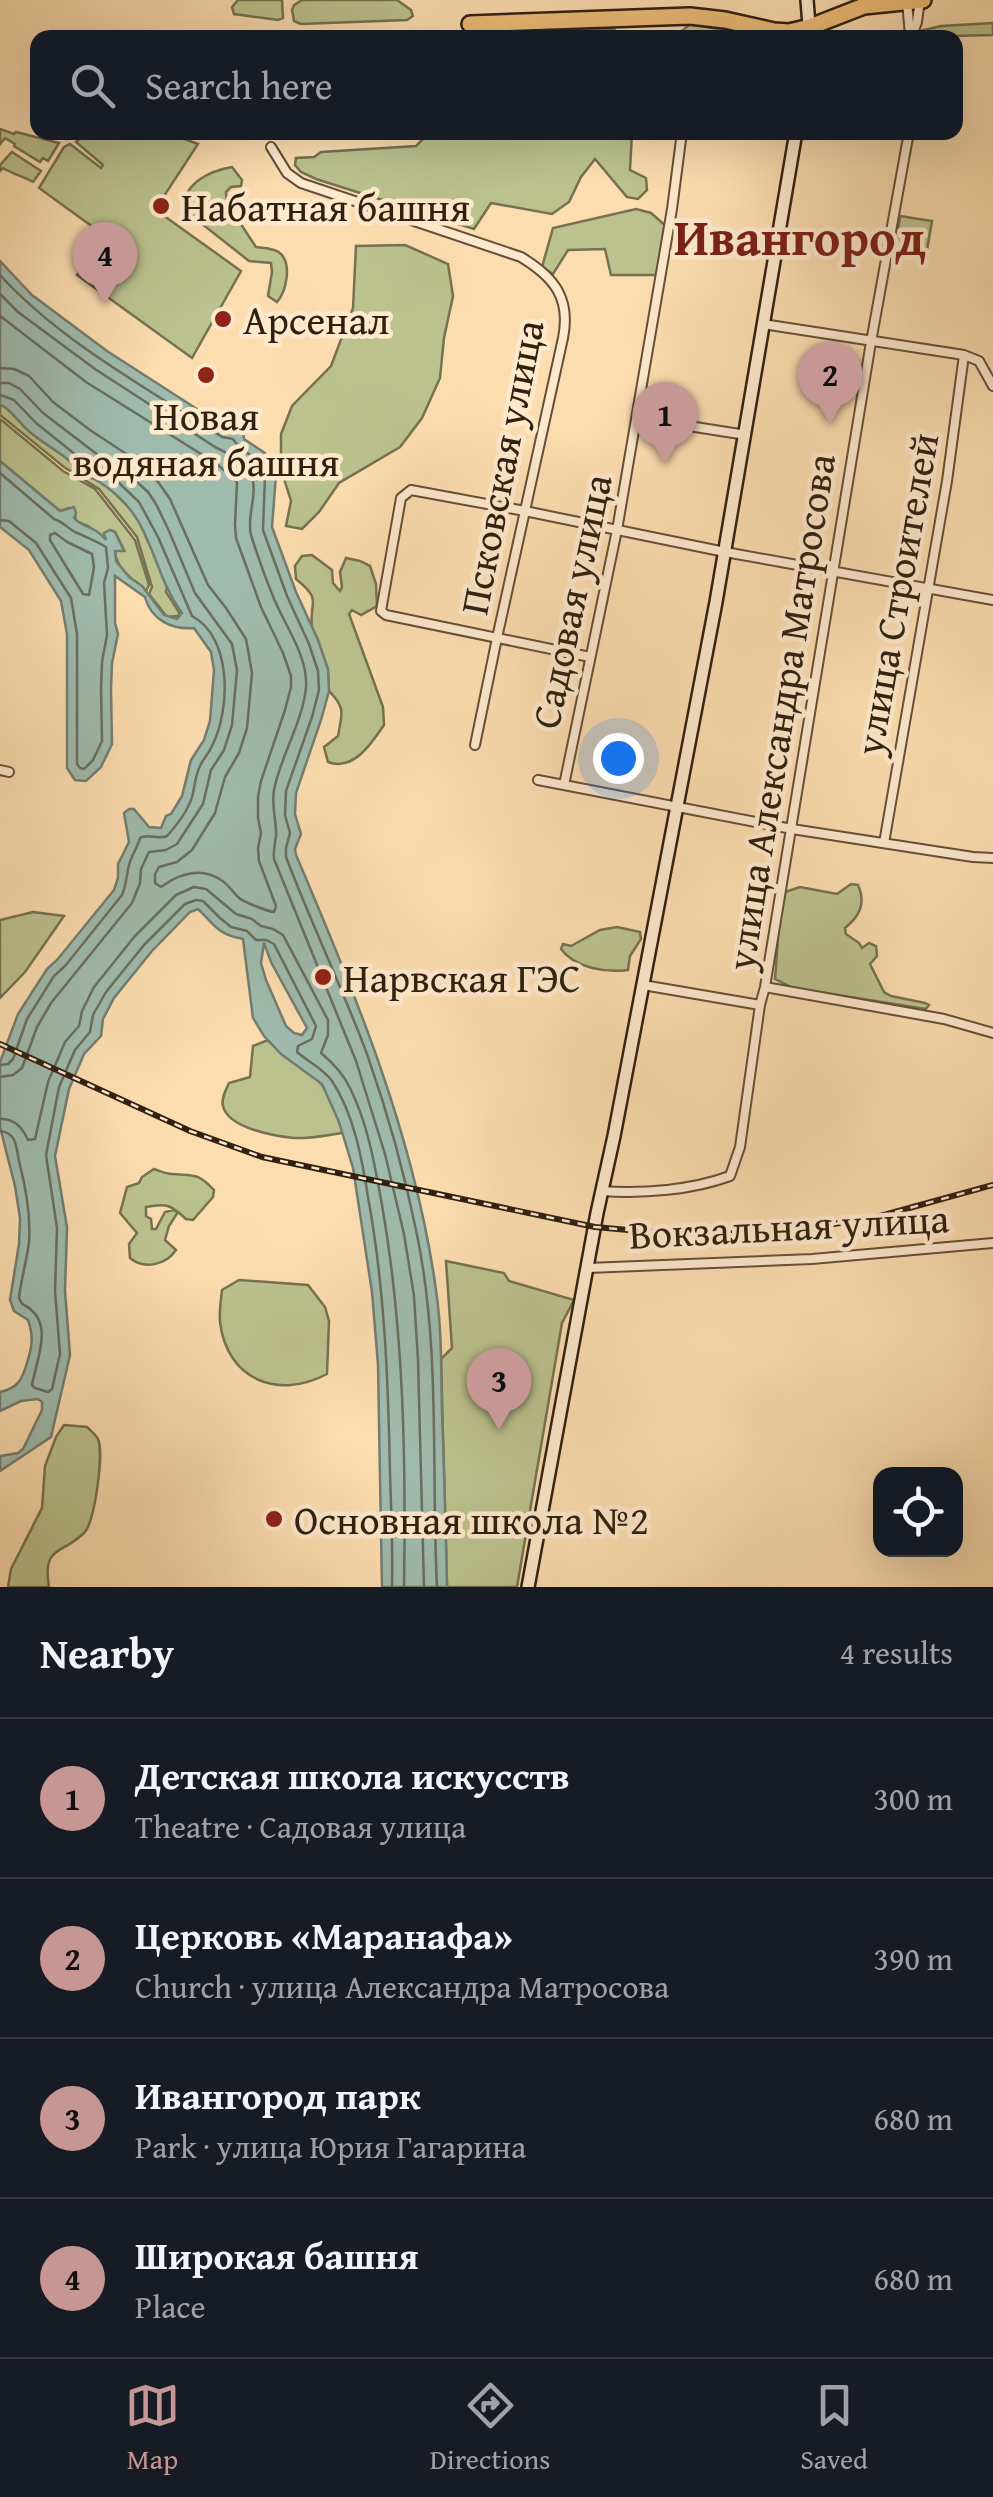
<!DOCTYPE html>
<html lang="en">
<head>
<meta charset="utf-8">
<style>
  :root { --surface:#171b24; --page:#242831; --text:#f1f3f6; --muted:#9ea1a6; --line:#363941; --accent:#c59692 }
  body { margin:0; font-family:"Gentium Book Plus",serif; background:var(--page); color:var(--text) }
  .controls { position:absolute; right:30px; bottom:30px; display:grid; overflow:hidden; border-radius:20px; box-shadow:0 10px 40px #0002 }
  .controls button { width:90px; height:90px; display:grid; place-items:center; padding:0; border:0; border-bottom:2px solid var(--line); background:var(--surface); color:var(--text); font:50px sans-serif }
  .you { position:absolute; left:618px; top:758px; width:35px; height:35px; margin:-25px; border:8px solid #fff; border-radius:50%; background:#1a73e8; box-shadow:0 0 0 15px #1a73e833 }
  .badge { display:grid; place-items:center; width:65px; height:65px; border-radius:50%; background:var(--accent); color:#111; font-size:32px; font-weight:700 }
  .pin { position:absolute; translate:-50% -82px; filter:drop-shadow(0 2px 5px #0008) }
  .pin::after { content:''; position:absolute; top:52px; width:35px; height:30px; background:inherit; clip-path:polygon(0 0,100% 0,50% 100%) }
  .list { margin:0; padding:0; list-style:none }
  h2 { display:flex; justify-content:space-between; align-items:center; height:130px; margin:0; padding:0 40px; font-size:42px }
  h2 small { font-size:32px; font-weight:400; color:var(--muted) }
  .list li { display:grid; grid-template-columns:65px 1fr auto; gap:30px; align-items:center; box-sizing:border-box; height:160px; padding:0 40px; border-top:2px solid var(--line) }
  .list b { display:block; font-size:38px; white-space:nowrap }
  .list p { margin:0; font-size:32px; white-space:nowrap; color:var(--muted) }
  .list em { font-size:32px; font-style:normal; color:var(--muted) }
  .icon { flex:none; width:55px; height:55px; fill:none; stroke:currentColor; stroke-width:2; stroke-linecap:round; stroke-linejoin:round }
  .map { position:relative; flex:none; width:993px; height:1587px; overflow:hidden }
  .search { position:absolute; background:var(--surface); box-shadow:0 10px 40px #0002; left:30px; right:30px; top:30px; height:110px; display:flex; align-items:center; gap:25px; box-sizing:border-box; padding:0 35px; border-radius:20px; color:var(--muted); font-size:38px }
  .sheet { height:770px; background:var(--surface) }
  nav { display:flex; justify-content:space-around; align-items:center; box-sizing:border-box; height:140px; border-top:2px solid var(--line); background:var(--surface); font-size:28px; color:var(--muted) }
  nav a { display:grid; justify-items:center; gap:5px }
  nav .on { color:var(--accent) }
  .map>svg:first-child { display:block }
  .green { fill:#bbc28e; stroke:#767150; stroke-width:2.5 }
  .water { fill:#9fbbae; stroke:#737d6f; stroke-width:2.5; fill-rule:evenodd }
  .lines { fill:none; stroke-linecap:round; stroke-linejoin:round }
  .shore { stroke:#686e60; stroke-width:2.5 }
  .street-casing { stroke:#634f39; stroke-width:12 }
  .secondary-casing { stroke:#302011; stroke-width:16 }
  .highway-casing { stroke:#302011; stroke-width:20 }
  .street { stroke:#fde9cc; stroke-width:8 }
  .secondary { stroke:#fde9cc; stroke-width:11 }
  .highway { stroke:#eebe78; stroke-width:15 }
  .rail-casing { stroke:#302011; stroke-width:6 }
  .rail { stroke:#fde9cc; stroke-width:2.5; stroke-dasharray:8; stroke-linecap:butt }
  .poi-dot { fill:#8f2418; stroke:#fde9cc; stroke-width:4 }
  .labels { text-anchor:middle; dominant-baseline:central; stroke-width:9; stroke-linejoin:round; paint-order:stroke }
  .poi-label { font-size:40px; fill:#302011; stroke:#fde9cc; text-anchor:start }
  .street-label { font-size:40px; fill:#302011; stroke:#fde9cc }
  .district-label { font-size:50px; font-weight:bold; fill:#7a1f14; stroke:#fde9cc }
</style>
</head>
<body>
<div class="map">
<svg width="993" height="1587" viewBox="0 0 993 1587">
  <rect width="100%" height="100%" fill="#fcddb0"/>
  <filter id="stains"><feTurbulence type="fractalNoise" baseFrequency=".002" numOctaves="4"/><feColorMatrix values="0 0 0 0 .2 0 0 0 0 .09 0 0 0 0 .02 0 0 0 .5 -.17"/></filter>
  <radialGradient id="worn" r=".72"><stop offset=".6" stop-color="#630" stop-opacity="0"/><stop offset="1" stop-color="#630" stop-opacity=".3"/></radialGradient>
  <path class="green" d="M 238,0 L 282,0 L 283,18 L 278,20 L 234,14 L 232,7 Z
    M 302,0 L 397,0 L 411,10 L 413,16 L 407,20 L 301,24 L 294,21 L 292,10 L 294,5 Z
    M 993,23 L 993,35 L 917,37 L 916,32 L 941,26 Z
    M 690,24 L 764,37 L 675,37 Z
    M 614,29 L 619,37 L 465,37 L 467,36 Z
    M 0,129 L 14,134 L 16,132 L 59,143 L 48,161 L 43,158 L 40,162 L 14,146 L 15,144 L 5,138 L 0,144 Z
    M 88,132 L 168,133 L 198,144 L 164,196 L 161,195 L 153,208 L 241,271 L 192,358 L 77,275 L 104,235 L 39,188 L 64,147 L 70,144 L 101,168 L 103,165 L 76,142 Z
    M 430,132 L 632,133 L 630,170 L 646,178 L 647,190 L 638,199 L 627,197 L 595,159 L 581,177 L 569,202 L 552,214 L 491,203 L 474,229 L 316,179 L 301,172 L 295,165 L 296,158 L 314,157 L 321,152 L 416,146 Z
    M 12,152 L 41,171 L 33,182 C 22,176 13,174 3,168 L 0,171 L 0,165 Z
    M 232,167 L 242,180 L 241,186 L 231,187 L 226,192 L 227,203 L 256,247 C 263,248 276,248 281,254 C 292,265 286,292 277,302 L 268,296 L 272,272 L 271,263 L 249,261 L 183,209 C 184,183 209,171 232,167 Z
    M 636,209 L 651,213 L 667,227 L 656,275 L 611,275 L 605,249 L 568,250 L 553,274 L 542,267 L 553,228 Z
    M 900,216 L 932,221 L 927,250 L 896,245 Z
    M 405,245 L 448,264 L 453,296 L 444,338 L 440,378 L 422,418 L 400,447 L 339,483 L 319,512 L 302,529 L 286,526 L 291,501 L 281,469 L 281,434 L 292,406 L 331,366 L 353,308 L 356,246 Z
    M 0,404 C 12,410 19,423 29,431 C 45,446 74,458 85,477 L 97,478 L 106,485 L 136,514 L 167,584 L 166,592 L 179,612 L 179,616 L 167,617 L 149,594 L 152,587 L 137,537 L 99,489 L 64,467 L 0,415 Z
    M 0,419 L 63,471 L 95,489 L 135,540 L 149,585 L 146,591 C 133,578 117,571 115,551 L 124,550 L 115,532 L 110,530 L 105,533 L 107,541 L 88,526 L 76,521 L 74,509 L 69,508 L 60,511 L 0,461 Z
    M 312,555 L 332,570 L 333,583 L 340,591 L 342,587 L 340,572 L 346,558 L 360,561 L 370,566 L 376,584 L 377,606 L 361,615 L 352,610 L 349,614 L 383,707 L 384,725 C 372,743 353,772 328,762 L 324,747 L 338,736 C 342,713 346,708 329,691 L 328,672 L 312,627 C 309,600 323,601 296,579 L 295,566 L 302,556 Z
    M 851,884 L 858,885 C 866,903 860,916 845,928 L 846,934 L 859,943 L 862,948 L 869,943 L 876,946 L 877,956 L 870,964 L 884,992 L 891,996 L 925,1003 L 929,1005 L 926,1009 L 793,988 L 775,979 L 779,926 L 785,892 L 800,887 L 837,894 Z
    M 33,912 L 64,916 L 25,972 L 0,998 L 0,920 Z
    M 617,927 L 640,932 L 641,939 L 630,956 L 628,970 C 606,973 575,968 561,949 L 563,944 L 571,946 L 600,930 Z
    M 268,1040 C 281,1055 297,1063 313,1075 C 329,1089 337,1113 343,1133 C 327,1135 310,1139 294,1138 C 274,1136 228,1128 223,1106 C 221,1098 226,1090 229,1083 L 250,1077 L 253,1046 Z
    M 154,1169 C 160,1171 166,1174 172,1174 C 194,1176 197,1172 214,1190 L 213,1197 L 193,1220 L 186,1219 C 171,1205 167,1203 146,1207 L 146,1216 L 151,1219 L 152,1229 L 156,1229 L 165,1212 L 173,1210 L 178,1212 L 169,1226 L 165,1240 L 176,1250 C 166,1265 144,1270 130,1258 L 129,1244 L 137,1233 L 120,1213 L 127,1187 L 139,1183 L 142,1177 Z
    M 446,1261 L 504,1273 L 509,1281 L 574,1300 L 562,1323 L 517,1587 L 447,1587 L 441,1359 L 452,1348 Z
    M 239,1280 L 308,1285 L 325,1307 L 329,1321 L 327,1374 C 278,1400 227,1380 220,1322 C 219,1312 221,1300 222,1290 Z
    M 64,1425 L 87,1427 C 91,1431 95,1434 98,1439 C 104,1453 95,1522 84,1533 C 62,1555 42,1545 49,1587 L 8,1587 L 11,1569 L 42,1508 L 45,1466 L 56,1437 Z"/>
  <path class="water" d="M 0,261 L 32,295 L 107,351 L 228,429 L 236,423 L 243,428 L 244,439 L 265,453 L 276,475 L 272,527 L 296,592 L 318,640 L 328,669 L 329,691 L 321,720 L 296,793 L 295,814 L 301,834 L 295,849 L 296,855 C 356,995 415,1138 436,1290 C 442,1330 441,1371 442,1412 C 444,1470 446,1528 447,1587 L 382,1587 L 378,1365 L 372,1292 L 353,1168 L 339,1122 L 322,1084 L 281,1054 L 264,1036 L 253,1018 L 243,939 C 217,934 216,926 198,909 L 190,912 L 152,951 L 114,998 L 103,1019 L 101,1036 L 84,1054 L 69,1089 L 55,1156 L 67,1227 L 65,1291 L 70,1355 L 51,1437 L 0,1471 L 0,1456 L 18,1453 L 23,1449 L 42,1410 L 42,1402 L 38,1399 L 21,1401 L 0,1411 L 0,1392 C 18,1388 22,1380 27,1363 C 32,1347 34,1337 28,1320 L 14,1311 L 10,1300 L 19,1244 L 20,1218 L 15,1186 L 0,1127 L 0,1062 L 18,1014 L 47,969 L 57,960 L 114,890 L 118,878 L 118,864 L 129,842 L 124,813 L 129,809 L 134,809 L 149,827 L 161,828 L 166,816 L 171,814 L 182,796 L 191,760 L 204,740 L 210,721 L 214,670 L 211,652 L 194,628 C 172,630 151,620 145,597 L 115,576 L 115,623 L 118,634 L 112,663 L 111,689 L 112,744 L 101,767 L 86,781 L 75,780 L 67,768 L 67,634 L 61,601 L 29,550 L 0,527 L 0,461 L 60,511 L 74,507 L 76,513 L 74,518 C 84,529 94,525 106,540 L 104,533 L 110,530 L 115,532 L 124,551 L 115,551 L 116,561 L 129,577 L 142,586 L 164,615 L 177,619 L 182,613 C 150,569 154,519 105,486 C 98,481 96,478 85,477 C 72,458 48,447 30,432 C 19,423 12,410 0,404 ZM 264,943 L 271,962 L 307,1028 L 302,1035 L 294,1033 L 286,1026 L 266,980 L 261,963 Z"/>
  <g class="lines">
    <path class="shore" d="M 0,275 C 61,342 146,387 222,437 L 233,439 L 238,446 L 257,460 L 265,476 L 263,530 L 287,596 L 309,644 L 318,671 L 319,690 L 312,717 L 286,791 L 285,815 L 290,833 L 286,848 L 286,857 C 311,923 342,987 367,1054 C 387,1111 404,1171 416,1230 C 441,1346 431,1469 437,1587
      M 0,294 L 18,312 L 95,369 L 215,447 C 226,452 245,463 251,475 C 259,493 246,516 251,535 C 258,557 266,580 275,601 C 286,627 308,657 306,687 C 303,722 280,757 274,790 C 271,807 277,822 276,836 C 275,844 273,850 274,859 L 356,1061 L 385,1154 L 404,1234 L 414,1296 L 418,1360 L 424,1587
      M 0,316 L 86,382 L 217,464 L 237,482 L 235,525 L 236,538 L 261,607 L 283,653 L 291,676 L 291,687 L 285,710 L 261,781 L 258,797 L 258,818 L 261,833 L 258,848 L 259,861 L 276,906 L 274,912 C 267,911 243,902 238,897 C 232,891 228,884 221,880 C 200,866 179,874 161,887 L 155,883 L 155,874 L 159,867 L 177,862 L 192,850 L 215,813 L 225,777 L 239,753 L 247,728 L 252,673 L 246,639 L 226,608 L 208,585 L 170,499 L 158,482 L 134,459 L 90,430 L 53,402 L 29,376 L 14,369 L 0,368
      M 0,383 L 9,383 L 20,389 L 43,413 L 98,455 L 125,471 L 148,492 L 156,504 L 169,531 L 195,593 L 232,644 L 237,670 L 232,725 L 224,750 L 211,770 L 203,804 L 177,844 L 166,850 L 149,852 L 141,869 L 140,883 L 132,903 L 51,1003 L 37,1027 L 22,1068 L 13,1075 L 0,1077
      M 0,395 L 14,400 L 36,423 L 76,455 L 85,459 L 92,467 L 101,469 L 117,481 L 139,502 L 158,537 L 192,616 C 232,637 231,709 212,746 C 209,753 203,759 200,766 C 195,776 195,786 192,797 C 188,810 176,826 167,836 C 158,840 147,833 140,838 C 137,849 129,859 128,870 C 126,879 126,885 122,895 L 65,966 L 54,976 L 27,1019 L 13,1059 L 8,1064 L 0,1065
      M 0,473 L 54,519 C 64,522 67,528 75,532 C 86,537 96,541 106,547 L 108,568 L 104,583 L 107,635 L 102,662 L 101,688 L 102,741 L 93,760 L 84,769 L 80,768 L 77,764 L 77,634 L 71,598 L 36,543 L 9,521 L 0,520
      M 55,533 L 67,542 L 92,554 L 94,567 L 89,595 L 83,594 L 50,540 L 50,535 Z
      M 0,1119 C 15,1119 22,1127 28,1140 L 35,1139 L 48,1082 L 65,1042 L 79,1026 L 82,1011 L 94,987 L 135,936 L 176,895 L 194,887 L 206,889 L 236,914 L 252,919 L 261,926 L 273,929 L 283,935 L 328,1020 L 328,1035 L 321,1053 C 333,1063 343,1073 350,1088 C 368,1124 375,1166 382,1205 C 404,1330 406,1461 404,1587
      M 0,1131 C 17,1133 16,1147 19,1161 C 26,1188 31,1214 29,1242 C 27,1260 21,1279 19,1298 L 22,1304 C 56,1320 37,1357 32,1385 L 35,1388 L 48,1392 L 52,1389 L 60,1354 L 55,1291 L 57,1228 L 46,1155 L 59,1087 L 75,1050 L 90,1032 L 93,1015 L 106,992 L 144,945 L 185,904 L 196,900 L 203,901 L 220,918 L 231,927 L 247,931 L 256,940 L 266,940 L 274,944 L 316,1026 L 312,1039 L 298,1046 L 297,1052 C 308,1062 323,1068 332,1081 C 354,1114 362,1159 368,1197 C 385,1290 388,1379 390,1472 C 391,1510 393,1549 392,1587"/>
    <defs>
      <path id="street" d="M 907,1 L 910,36
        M 911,38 L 917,22 L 920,0
        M 271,147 L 287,173 L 301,183 L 521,257 C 554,277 571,298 563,338 L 497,638 L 475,745
        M 763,324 L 964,355 L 979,361 L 993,386
        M 638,418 L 746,435
        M 590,657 L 386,615 L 381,611 L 401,498 L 411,490 L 525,511 L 725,552 L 993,600
        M 0,770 L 9,772
        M 538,780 L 792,829 L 973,857 L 993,858
        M 564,785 L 617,530 L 672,209 L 682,132
        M 884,843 L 947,481 L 964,355
        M 643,985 L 760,1005
        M 765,987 L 944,1019 L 993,1033
        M 602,1191 C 643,1194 692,1190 730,1176 L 740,1147 L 760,1005 L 765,987 L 871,342 L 909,132
        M 588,1268 L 812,1259 L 993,1243"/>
      <path id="secondary" d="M 807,0 L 810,38
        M 528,1587 L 597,1213 L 614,1136 L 716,602 L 796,132"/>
      <path id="highway" d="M 470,24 L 690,16 L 725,20 L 774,31 L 789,32 L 810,27 L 864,6 L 923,0"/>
    </defs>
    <use href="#street" class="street-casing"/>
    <use href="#secondary" class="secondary-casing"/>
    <use href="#highway" class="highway-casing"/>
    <use href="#street" class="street"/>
    <use href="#secondary" class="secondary"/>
    <use href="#highway" class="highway"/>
    <defs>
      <path id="rail" d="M 0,1044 L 190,1131 L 262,1157 L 595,1227 L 673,1234 L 774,1233 L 873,1218 L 993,1185"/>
    </defs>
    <use href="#rail" class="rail-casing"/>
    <use href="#rail" class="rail"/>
  </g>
  <g class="poi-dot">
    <circle cx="161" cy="206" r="10"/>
    <circle cx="223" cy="319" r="10"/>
    <circle cx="206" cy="375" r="10"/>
    <circle cx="323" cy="977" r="10"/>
    <circle cx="274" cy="1519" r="10"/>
  </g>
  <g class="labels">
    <g class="poi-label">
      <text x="181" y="206">Набатная башня</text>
      <text x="243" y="319">Арсенал</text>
      <text x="206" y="415" text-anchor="middle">Новая<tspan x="206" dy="46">водяная башня</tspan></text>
      <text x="343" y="977">Нарвская ГЭС</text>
      <text x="294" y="1519">Основная школа №2</text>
    </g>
    <g class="street-label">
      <text transform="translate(501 467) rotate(-79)">Псковская улица</text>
      <text transform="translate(896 594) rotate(-80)">улица Строителей</text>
      <text transform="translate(571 601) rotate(-78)">Садовая улица</text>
      <text transform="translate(780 712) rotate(-81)">улица Александра Матросова</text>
      <text transform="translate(789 1226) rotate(-3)">Вокзальная улица</text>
    </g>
    <g class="district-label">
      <text x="800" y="236">Ивангород</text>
    </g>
  </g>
  <rect width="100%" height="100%" filter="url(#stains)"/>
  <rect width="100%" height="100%" fill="url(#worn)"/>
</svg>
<div class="controls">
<button><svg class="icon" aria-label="locate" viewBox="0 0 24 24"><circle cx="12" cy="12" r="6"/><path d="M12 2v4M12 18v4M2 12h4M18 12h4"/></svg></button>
</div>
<div class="you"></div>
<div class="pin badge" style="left:665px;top:464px">1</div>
<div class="pin badge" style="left:830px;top:424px">2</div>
<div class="pin badge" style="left:499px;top:1430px">3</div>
<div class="pin badge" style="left:105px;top:304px">4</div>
<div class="search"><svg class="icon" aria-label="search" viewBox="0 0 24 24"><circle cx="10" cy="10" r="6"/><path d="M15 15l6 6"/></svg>Search here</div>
</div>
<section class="sheet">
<h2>Nearby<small>4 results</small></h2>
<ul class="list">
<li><span class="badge">1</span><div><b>Детская школа искусств</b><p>Theatre · Садовая улица</p></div><em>300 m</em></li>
<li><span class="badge">2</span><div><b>Церковь «Маранафа»</b><p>Church · улица Александра Матросова</p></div><em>390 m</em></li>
<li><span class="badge">3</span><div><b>Ивангород парк</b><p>Park · улица Юрия Гагарина</p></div><em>680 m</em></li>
<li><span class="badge">4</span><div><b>Широкая башня</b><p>Place</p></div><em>680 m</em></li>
</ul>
</section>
<nav>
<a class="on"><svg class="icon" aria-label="map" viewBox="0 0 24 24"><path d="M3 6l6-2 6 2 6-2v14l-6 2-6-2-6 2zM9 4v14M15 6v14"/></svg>Map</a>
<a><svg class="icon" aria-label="directions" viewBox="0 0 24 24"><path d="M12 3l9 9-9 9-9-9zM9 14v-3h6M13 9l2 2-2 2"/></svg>Directions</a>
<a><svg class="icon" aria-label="saved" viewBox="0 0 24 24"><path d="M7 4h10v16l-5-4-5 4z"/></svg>Saved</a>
</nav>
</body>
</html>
